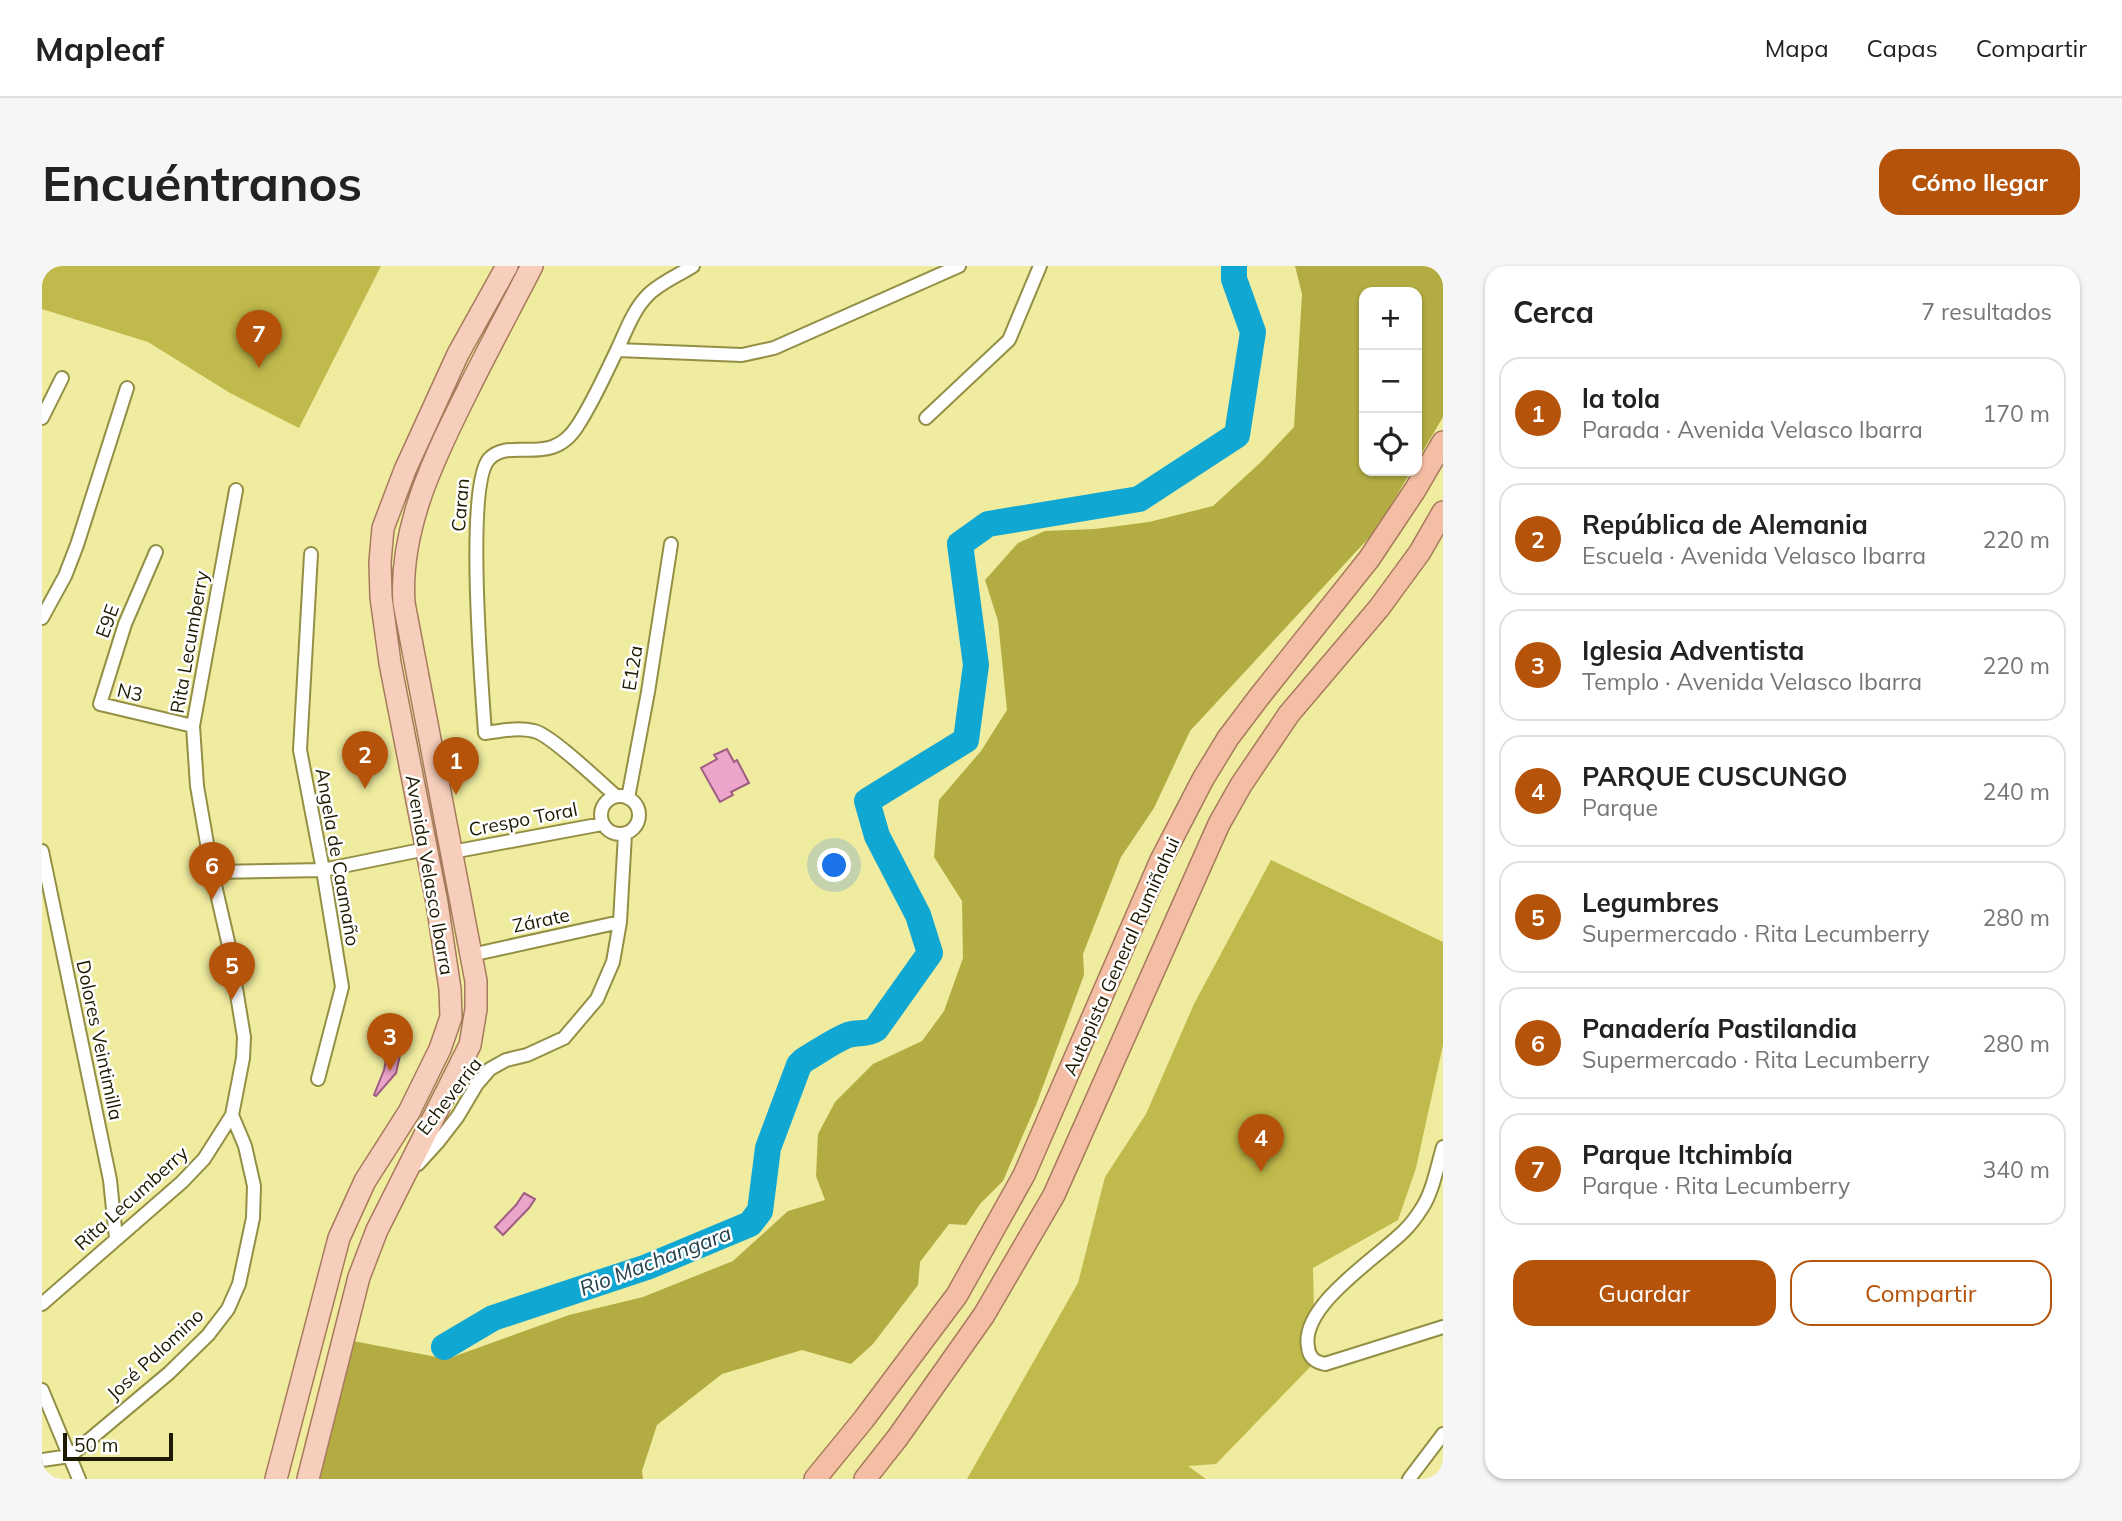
<!DOCTYPE html>
<html lang="es">
<head>
<meta charset="utf-8">
<style>
  :root { --surface:#fff; --page:#f6f6f6; --text:#222; --muted:#767676; --line:#e0e0e0; --accent:#b45309 }
  body { margin:0; font-family:Mulish,sans-serif; background:var(--page); color:var(--text) }
  .controls { position:absolute; right:21px; top:21px; display:grid; overflow:hidden; border-radius:14px; box-shadow:0 2px 5px #0004 }
  .controls button { width:63px; height:63px; display:grid; place-items:center; padding:0; border:0; border-bottom:2px solid var(--line); background:var(--surface); color:var(--text); font:35px sans-serif }
  .scale { position:absolute; left:21px; bottom:18px; width:110px; box-sizing:border-box; padding-left:7px; border:4px solid #1d1a00; border-top:0; font-size:19px; line-height:24px; white-space:nowrap; color:#1d1a00; -webkit-text-stroke:5px #fff; paint-order:stroke }
  .you { position:absolute; left:793px; top:600px; width:24px; height:24px; margin:-18px; border:5px solid #fff; border-radius:50%; background:#1a73e8; box-shadow:0 0 0 10px #1a73e833 }
  .badge { display:grid; place-items:center; width:46px; height:46px; border-radius:50%; background:var(--accent); color:#fff; font-size:23px; font-weight:700 }
  .pin { position:absolute; translate:-50% -58px; filter:drop-shadow(0 2px 4px #0008) }
  .pin::after { content:''; position:absolute; top:37px; width:24px; height:21px; background:inherit; clip-path:polygon(0 0,100% 0,50% 100%) }
  .list { margin:0; padding:0; list-style:none }
  h2 { display:flex; justify-content:space-between; align-items:center; height:91px; margin:0; padding:0 28px; font-size:30px }
  h2 small { font-size:23px; font-weight:400; color:var(--muted) }
  .list li { display:grid; grid-template-columns:46px 1fr auto; gap:21px; align-items:center; box-sizing:border-box; height:112px; margin:0 14px 14px; padding:0 14px; border:2px solid var(--line); border-radius:21px }
  .list b { display:block; font-size:26px; white-space:nowrap }
  .list p { margin:0; font-size:23px; white-space:nowrap; color:var(--muted) }
  .list em { font-size:23px; font-style:normal; color:var(--muted) }
  .actions { display:flex; gap:14px; padding:21px 28px }
  .actions a { flex:1; padding:16px 0; border:2px solid var(--accent); border-radius:21px; text-align:center; font-size:24px; color:var(--accent) }
  .actions .main { background:var(--accent); color:#fff }
  .icon { flex:none; width:38px; height:38px; fill:none; stroke:currentColor; stroke-width:2; stroke-linecap:round; stroke-linejoin:round }
  .map { position:relative; flex:none; width:1401px; height:1213px; overflow:hidden; border-radius:21px }
  header { display:flex; align-items:center; gap:42px; box-sizing:border-box; height:98px; padding:0 35px; background:var(--surface); border-bottom:2px solid var(--line) }
  header strong { font-size:33px }
  nav { display:flex; gap:38px; margin-inline-start:auto; font-size:24px }
  .intro { display:flex; align-items:center; justify-content:space-between; box-sizing:border-box; height:168px; padding:0 42px }
  h1 { margin:0; font-size:49px }
  .button { padding:18px 32px; border-radius:21px; background:var(--accent); color:#fff; font-size:24px; font-weight:700 }
  main { display:flex; gap:42px; padding:0 42px }
  aside { flex:1; background:var(--surface); border-radius:21px; box-shadow:0 2px 5px #0004 }
  .map>svg:first-child { display:block }
  .green { fill:#c0b94b }
  .forest { fill:#b2ac42 }
  .lines { fill:none; stroke-linecap:round; stroke-linejoin:round }
  .river { stroke:#10a7d3; stroke-width:26 }
  .building { fill:#eba4ca; stroke:#9e5d81; stroke-width:2 }
  .minor-casing { stroke:#938f45; stroke-width:16 }
  .primary-casing { stroke:#a77a5c; stroke-width:24 }
  .trunk-casing { stroke:#a77a5c; stroke-width:24 }
  .minor { stroke:#fff; stroke-width:12 }
  .primary { stroke:#f7cebb; stroke-width:21 }
  .trunk { stroke:#f4bea4; stroke-width:21 }
  .labels { text-anchor:middle; dominant-baseline:central; stroke-width:5; stroke-linejoin:round; paint-order:stroke }
  .street-label { font-size:19px; fill:#1d1a00; stroke:#fff }
  .water-label { font-size:21px; font-style:italic; fill:#27424d; stroke:#fff }
</style>
</head>
<body>
<header>
<strong>Mapleaf</strong>
<nav><a>Mapa</a><a>Capas</a><a>Compartir</a></nav>
</header>
<div class="intro"><h1>Encuéntranos</h1><a class="button">Cómo llegar</a></div>
<main>
<div class="map">
<svg width="1401" height="1213" viewBox="0 0 1401 1213">
  <rect width="100%" height="100%" fill="#efeca0"/>
  <path class="green" d="M 0,0 L 339,0 L 257,162 L 188,127 L 106,76 L 0,43 Z
    M 1229,594 L 1401,676 L 1401,779 L 1374,902 L 1356,954 L 1271,1002 L 1273,1096 L 1174,1198 L 1146,1200 L 1164,1213 L 925,1213 L 1036,1017 L 1063,911 L 1104,848 L 1152,738 Z"/>
  <path class="forest" d="M 1253,0 L 1401,0 L 1401,151 L 1375,195 L 1375,26 L 1322,26 L 1322,205 L 1369,205 L 1336,262 L 1148,465 L 1112,542 L 1079,591 L 1041,688 L 1042,709 L 994,839 L 961,915 L 938,938 L 924,959 L 907,958 L 878,996 L 876,1019 L 831,1078 L 809,1098 L 760,1084 L 680,1108 L 615,1159 L 600,1205 L 601,1213 L 278,1213 L 311,1075 L 405,1093 L 527,1049 L 601,1031 L 691,995 L 746,945 L 783,934 L 774,910 L 776,868 L 793,836 L 831,798 L 880,775 L 902,745 L 921,692 L 920,635 L 892,591 L 897,534 L 939,485 L 965,444 L 956,355 L 943,314 L 976,277 L 1003,265 L 1053,263 L 1107,256 L 1171,240 L 1219,196 L 1252,161 L 1260,28 Z"/>
  <g class="lines">
    <path class="river" d="M 402,1081 L 451,1052 L 605,1001 L 708,958 L 718,945 L 726,882 L 757,799 L 762,794 C 776,786 791,775 806,769 C 816,766 825,769 834,763 L 888,687 L 876,649 L 835,570 L 825,535 L 924,474 L 934,399 L 918,278 L 946,258 L 1097,233 L 1195,169 L 1211,66 L 1192,13 L 1192,0"/>
  </g>
  <path class="building" d="M 685,483 L 692,496 L 695,494 L 707,517 L 689,526 L 691,529 L 678,536 L 659,502 L 675,493 L 672,489 Z
    M 345,789 L 358,789 L 354,807 L 334,830 L 332,829 L 342,804 Z
    M 482,927 L 493,933 L 487,942 L 461,969 L 453,961 L 474,939 Z"/>
  <g class="lines">
    <defs>
      <path id="minor" d="M 575,84 L 700,89 L 732,82 L 917,0
        M 0,152 L 20,112
        M 884,152 L 967,74 L 998,0
        M 114,286 L 83,358 L 58,438 L 151,460
        M 269,288 L 258,484 L 281,604 L 300,721 L 276,813
        M 0,352 L 23,310 L 35,279 L 85,122
        M559 549a19 19 0 1 1 38 0a19 19 0 1 1-38 0Z
        M 574,530 C 559,517 508,468 492,465 C 476,461 458,465 443,467 C 440,423 423,220 447,193 C 469,170 509,203 536,159 C 551,136 563,109 575,84 C 584,65 591,44 606,29 C 618,17 637,9 651,0
        M 586,532 L 606,426 L 629,278
        M 0,585 L 68,914 L 74,972
        M 410,586 L 560,558
        M 170,606 L 281,604 L 384,583
        M 429,689 L 578,656
        M 1401,881 C 1395,901 1391,925 1380,942 C 1375,950 1369,958 1363,964 C 1338,990 1258,1039 1266,1081 C 1267,1092 1273,1096 1283,1098 L 1401,1061
        M 376,898 L 396,876 L 416,850 L 435,818 L 448,803 L 464,794 L 485,789 L 522,772 L 555,733 L 571,696 L 578,656 L 583,568
        M 0,1038 L 140,916 L 162,893 L 190,849 L 201,792 L 202,771 L 187,680 L 170,606 L 155,520 L 151,460 L 194,224
        M 0,1124 L 37,1213
        M 0,1194 L 28,1190 L 127,1107 L 166,1069 L 186,1043 L 197,1018 L 211,952 L 212,920 L 203,880 L 190,849
        M 1367,1213 L 1401,1168"/>
      <path id="primary" d="M 234,1213 L 297,972 L 323,915 L 367,846 L 398,783 L 409,751 L 408,723 L 395,637 L 348,397 L 339,331 L 338,296 L 341,262 L 363,204 L 416,88 L 465,0
        M 266,1213 L 317,1011 L 335,964 L 428,779 L 434,743 L 434,715 L 362,337 C 357,263 392,192 424,128 C 445,85 468,43 490,0"/>
      <path id="trunk" d="M 773,1213 L 822,1153 L 915,1029 L 982,909 L 1119,594 L 1161,513 L 1186,472 L 1217,431 L 1327,293 L 1373,224 L 1401,176
        M 823,1213 L 856,1171 L 942,1049 L 1012,929 L 1177,558 L 1199,519 L 1247,448 L 1337,342 L 1378,286 L 1401,246"/>
    </defs>
    <use href="#minor" class="minor-casing"/>
    <use href="#primary" class="primary-casing"/>
    <use href="#trunk" class="trunk-casing"/>
    <use href="#minor" class="minor"/>
    <use href="#primary" class="primary"/>
    <use href="#trunk" class="trunk"/>
  </g>
  <g class="labels">
    <g class="street-label">
      <text transform="translate(418 239) rotate(-85)">Caran</text>
      <text transform="translate(65 355) rotate(-70)">E9E</text>
      <text transform="translate(147 376) rotate(-80)">Rita Lecumberry</text>
      <text transform="translate(590 402) rotate(-81)">E12a</text>
      <text transform="translate(88 426) rotate(13)">N3</text>
      <text transform="translate(481 553) rotate(-11)">Crespo Toral</text>
      <text transform="translate(296 591) rotate(80)">Angela de Caamaño</text>
      <text transform="translate(388 609) rotate(80)">Avenida Velasco Ibarra</text>
      <text transform="translate(499 654) rotate(-12)">Zárate</text>
      <text transform="translate(1079 690) rotate(-66)">Autopista General Rumiñahui</text>
      <text transform="translate(58 774) rotate(78)">Dolores Veintimilla</text>
      <text transform="translate(407 830) rotate(-52)">Echeverria</text>
      <text transform="translate(89 932) rotate(-42)">Rita Lecumberry</text>
      <text transform="translate(113 1088) rotate(-43)">José Palomino</text>
    </g>
    <g class="water-label">
      <text transform="translate(613 994) rotate(-21)">Rio Machangara</text>
    </g>
  </g>
</svg>
<div class="controls">
<button>+</button>
<button>−</button>
<button><svg class="icon" aria-label="locate" viewBox="0 0 24 24"><circle cx="12" cy="12" r="6"/><path d="M12 2v4M12 18v4M2 12h4M18 12h4"/></svg></button>
</div>
<div class="scale">50 m</div>
<div class="you"></div>
<div class="pin badge" style="left:414px;top:529px">1</div>
<div class="pin badge" style="left:323px;top:523px">2</div>
<div class="pin badge" style="left:348px;top:805px">3</div>
<div class="pin badge" style="left:1219px;top:906px">4</div>
<div class="pin badge" style="left:190px;top:734px">5</div>
<div class="pin badge" style="left:170px;top:634px">6</div>
<div class="pin badge" style="left:217px;top:102px">7</div>
</div>
<aside>
<h2>Cerca<small>7 resultados</small></h2>
<ul class="list">
<li><span class="badge">1</span><div><b>la tola</b><p>Parada · Avenida Velasco Ibarra</p></div><em>170 m</em></li>
<li><span class="badge">2</span><div><b>República de Alemania</b><p>Escuela · Avenida Velasco Ibarra</p></div><em>220 m</em></li>
<li><span class="badge">3</span><div><b>Iglesia Adventista</b><p>Templo · Avenida Velasco Ibarra</p></div><em>220 m</em></li>
<li><span class="badge">4</span><div><b>PARQUE CUSCUNGO</b><p>Parque</p></div><em>240 m</em></li>
<li><span class="badge">5</span><div><b>Legumbres</b><p>Supermercado · Rita Lecumberry</p></div><em>280 m</em></li>
<li><span class="badge">6</span><div><b>Panadería Pastilandia</b><p>Supermercado · Rita Lecumberry</p></div><em>280 m</em></li>
<li><span class="badge">7</span><div><b>Parque Itchimbía</b><p>Parque · Rita Lecumberry</p></div><em>340 m</em></li>
</ul>
<div class="actions"><a class="main">Guardar</a><a>Compartir</a></div>
</aside>
</main>
</body>
</html>
